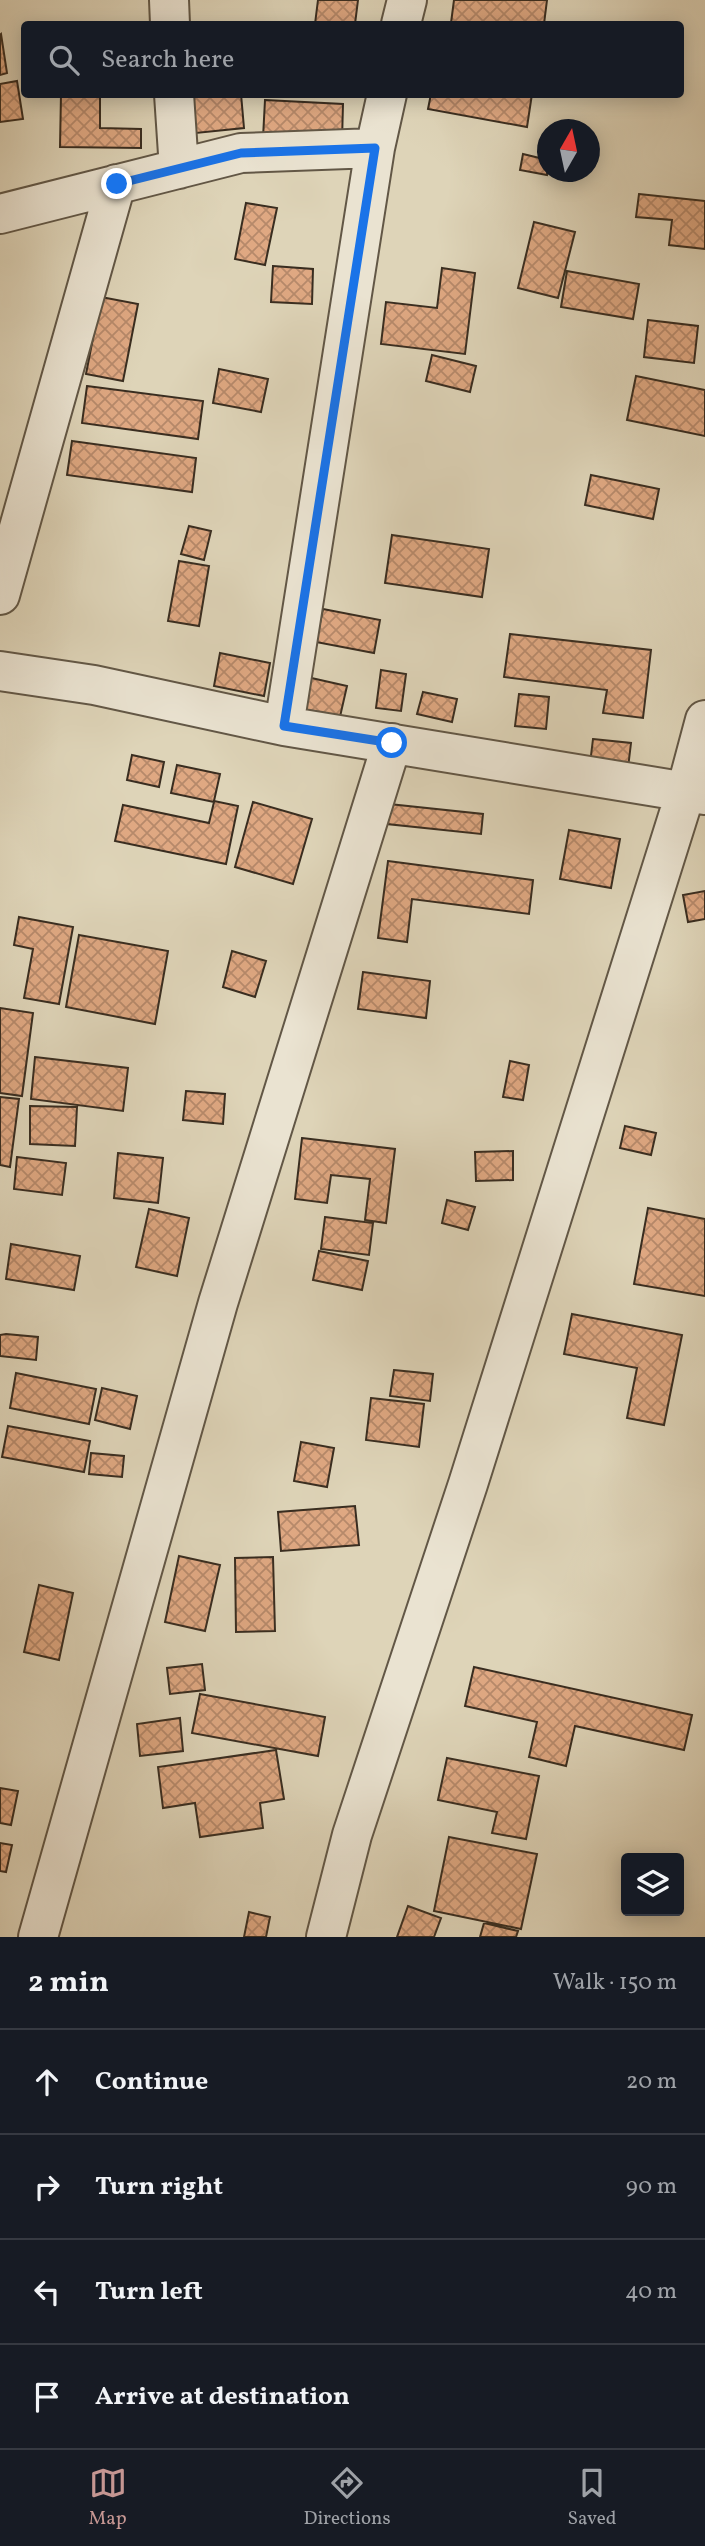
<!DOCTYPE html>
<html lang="en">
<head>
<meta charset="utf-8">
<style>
  :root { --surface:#171b24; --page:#20242c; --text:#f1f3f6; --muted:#9ea1a6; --line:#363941; --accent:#c59692 }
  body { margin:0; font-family:Vollkorn,serif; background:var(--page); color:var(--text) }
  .controls { position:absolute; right:21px; bottom:21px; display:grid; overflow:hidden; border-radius:7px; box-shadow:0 4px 18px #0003 }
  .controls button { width:63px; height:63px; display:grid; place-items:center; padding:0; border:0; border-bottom:2px solid var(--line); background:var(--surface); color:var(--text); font:35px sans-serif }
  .compass { position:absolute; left:537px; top:119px; width:63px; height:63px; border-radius:50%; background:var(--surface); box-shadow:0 4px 18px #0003; rotate:9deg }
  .stop { position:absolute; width:21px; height:21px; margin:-16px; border:5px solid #1a73e8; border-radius:50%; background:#fff }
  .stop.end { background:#1a73e8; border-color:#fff; box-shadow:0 2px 7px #0008 }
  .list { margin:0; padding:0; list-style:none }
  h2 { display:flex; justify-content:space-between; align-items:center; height:91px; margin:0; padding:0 28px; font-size:30px }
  h2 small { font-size:23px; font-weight:400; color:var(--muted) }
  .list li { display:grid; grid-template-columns:46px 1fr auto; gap:21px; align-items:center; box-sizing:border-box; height:105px; padding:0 28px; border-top:2px solid var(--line) }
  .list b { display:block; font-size:26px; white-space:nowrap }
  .list em { font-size:23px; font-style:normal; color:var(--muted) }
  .icon { flex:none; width:38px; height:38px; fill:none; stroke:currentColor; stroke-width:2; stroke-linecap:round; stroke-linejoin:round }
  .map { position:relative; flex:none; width:705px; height:1937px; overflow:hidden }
  .search { position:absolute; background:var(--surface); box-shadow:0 4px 18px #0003; left:21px; right:21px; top:21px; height:77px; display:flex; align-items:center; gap:18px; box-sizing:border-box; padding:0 24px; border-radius:7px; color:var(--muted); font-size:26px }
  .sheet { height:511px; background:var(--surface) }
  nav { display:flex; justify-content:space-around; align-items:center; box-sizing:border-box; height:98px; border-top:2px solid var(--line); background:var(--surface); font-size:19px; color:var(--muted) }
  nav a { display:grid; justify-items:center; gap:4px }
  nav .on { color:var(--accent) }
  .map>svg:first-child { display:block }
  .building { fill:url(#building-cross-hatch); stroke:#392d20; stroke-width:2 }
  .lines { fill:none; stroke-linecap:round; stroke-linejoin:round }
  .minor-casing { stroke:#625746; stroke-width:42 }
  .minor { stroke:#eae3d1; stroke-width:38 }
  .route { stroke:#1a73e8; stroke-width:9 }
</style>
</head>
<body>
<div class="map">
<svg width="705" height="1937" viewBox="0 0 705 1937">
  <defs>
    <pattern id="building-cross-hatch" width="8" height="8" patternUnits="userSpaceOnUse" patternTransform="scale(1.75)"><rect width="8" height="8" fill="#dfa882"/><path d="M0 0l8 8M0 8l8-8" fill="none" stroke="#b6896a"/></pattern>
  </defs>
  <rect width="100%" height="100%" fill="#ded4b8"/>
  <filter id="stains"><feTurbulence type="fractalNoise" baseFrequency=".00286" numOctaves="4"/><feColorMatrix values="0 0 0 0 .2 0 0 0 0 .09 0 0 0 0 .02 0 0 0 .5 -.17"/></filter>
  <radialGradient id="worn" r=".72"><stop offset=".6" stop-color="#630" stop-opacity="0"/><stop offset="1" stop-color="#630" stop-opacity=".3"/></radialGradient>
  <path class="building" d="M 318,0 L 358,0 L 355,24 L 315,24 Z
    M 454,0 L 547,0 L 544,24 L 451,23 Z
    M 1,34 L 7,73 L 0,75 L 0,35 Z
    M 17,81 L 23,119 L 0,122 L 0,84 Z
    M 61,94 L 100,94 L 100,128 L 141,129 L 141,148 L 60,147 Z
    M 192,94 L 241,94 L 244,128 L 196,133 Z
    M 431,94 L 532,94 L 527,127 L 428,109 Z
    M 265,100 L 343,104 L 342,141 L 263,138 Z
    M 523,154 L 548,160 L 547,175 L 520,170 Z
    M 639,194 L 705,201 L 705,249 L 669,245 L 672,220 L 636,217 Z
    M 246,203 L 277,208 L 265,265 L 235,259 Z
    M 534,222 L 575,232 L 558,298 L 518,288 Z
    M 273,266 L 313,269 L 312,304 L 271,302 Z
    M 442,268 L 475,273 L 465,354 L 381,344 L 386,302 L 437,308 Z
    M 567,271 L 639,284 L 633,319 L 561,307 Z
    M 101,297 L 138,304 L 123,381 L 86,374 Z
    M 648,320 L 698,326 L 694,363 L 644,357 Z
    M 432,355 L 476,366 L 470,392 L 426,381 Z
    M 219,369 L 268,379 L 261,412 L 213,403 Z
    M 636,376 L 705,390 L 705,436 L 627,420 Z
    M 87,386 L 203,401 L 198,439 L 82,423 Z
    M 72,441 L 196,458 L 192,492 L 67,475 Z
    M 591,475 L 659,489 L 653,519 L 585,505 Z
    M 189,526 L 211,531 L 204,560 L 181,554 Z
    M 392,535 L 489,549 L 482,597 L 385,583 Z
    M 179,561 L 209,566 L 199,626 L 168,621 Z
    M 323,609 L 380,620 L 374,653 L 316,642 Z
    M 510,634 L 651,650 L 643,718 L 603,713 L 607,690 L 504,677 Z
    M 220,653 L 270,663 L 264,696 L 214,686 Z
    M 381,670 L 406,674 L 401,711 L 376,708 Z
    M 307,677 L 347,686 L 339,721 L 299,711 Z
    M 423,692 L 457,699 L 452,722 L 417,714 Z
    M 519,694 L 549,697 L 546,729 L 515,726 Z
    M 593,739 L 631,743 L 628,768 L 590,764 Z
    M 132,755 L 164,762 L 159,787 L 127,780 Z
    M 177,765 L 220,774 L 214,801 L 238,806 L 226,864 L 115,841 L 123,805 L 209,823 L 214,802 L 171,793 Z
    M 253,802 L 312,819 L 293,884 L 235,867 Z
    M 389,804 L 483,814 L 481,834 L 387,824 Z
    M 569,830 L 620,839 L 611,888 L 560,879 Z
    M 388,861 L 533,880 L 529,914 L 412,899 L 407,942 L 378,938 Z
    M 705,891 L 705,919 L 688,922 L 683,895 Z
    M 19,917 L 73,927 L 59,1004 L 24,998 L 33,949 L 14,945 Z
    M 79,935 L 168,951 L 155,1024 L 66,1007 Z
    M 232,951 L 266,961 L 255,997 L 223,987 Z
    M 363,972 L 430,981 L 426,1018 L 358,1009 Z
    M 0,1008 L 33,1013 L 22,1096 L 0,1093 Z
    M 35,1057 L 128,1068 L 123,1111 L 31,1099 Z
    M 510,1061 L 529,1065 L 523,1100 L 503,1097 Z
    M 186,1091 L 225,1094 L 223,1124 L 183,1120 Z
    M 0,1097 L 19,1099 L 10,1167 L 0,1165 Z
    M 30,1106 L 77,1107 L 75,1146 L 30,1144 Z
    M 625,1126 L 656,1133 L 651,1155 L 620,1148 Z
    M 302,1138 L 395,1149 L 386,1223 L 365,1220 L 370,1179 L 331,1175 L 327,1203 L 295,1199 Z
    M 513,1151 L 513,1180 L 476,1181 L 475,1152 Z
    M 118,1153 L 163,1158 L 158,1203 L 114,1198 Z
    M 17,1157 L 66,1163 L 62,1195 L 14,1189 Z
    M 447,1200 L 475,1207 L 468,1230 L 442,1223 Z
    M 648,1208 L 705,1219 L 705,1296 L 634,1284 Z
    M 149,1209 L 189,1218 L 177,1276 L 136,1267 Z
    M 325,1217 L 373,1223 L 369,1255 L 321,1249 Z
    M 11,1244 L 80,1256 L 74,1290 L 6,1279 Z
    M 319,1251 L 368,1261 L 362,1290 L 313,1280 Z
    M 572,1314 L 682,1335 L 664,1425 L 627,1418 L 637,1368 L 564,1354 Z
    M 6,1334 L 38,1337 L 36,1360 L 0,1356 L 0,1335 Z
    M 394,1370 L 433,1374 L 430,1401 L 390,1396 Z
    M 16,1373 L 96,1389 L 89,1424 L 10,1408 Z
    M 102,1388 L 137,1396 L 130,1429 L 95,1420 Z
    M 371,1398 L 424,1404 L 419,1447 L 366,1440 Z
    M 8,1426 L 90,1441 L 84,1472 L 2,1457 Z
    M 301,1442 L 334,1448 L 327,1487 L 294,1481 Z
    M 91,1453 L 124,1456 L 122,1477 L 89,1474 Z
    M 355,1506 L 359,1545 L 281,1551 L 278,1512 Z
    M 179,1556 L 220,1565 L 205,1631 L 165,1622 Z
    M 273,1557 L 275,1631 L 236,1632 L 235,1558 Z
    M 39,1585 L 73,1593 L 59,1660 L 24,1652 Z
    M 202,1664 L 205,1690 L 170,1694 L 167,1668 Z
    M 474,1667 L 692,1715 L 684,1750 L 575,1726 L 566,1766 L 529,1757 L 537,1722 L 465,1706 Z
    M 200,1694 L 325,1717 L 318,1756 L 192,1733 Z
    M 180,1718 L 183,1751 L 140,1756 L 137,1724 Z
    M 276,1750 L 284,1799 L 260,1803 L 263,1828 L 200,1837 L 195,1803 L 163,1808 L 158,1767 Z
    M 447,1758 L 539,1776 L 526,1839 L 492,1833 L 497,1812 L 438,1800 Z
    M 0,1788 L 18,1791 L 11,1825 L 0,1823 Z
    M 449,1837 L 537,1854 L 521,1929 L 434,1911 Z
    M 0,1843 L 12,1845 L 6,1872 L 0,1871 Z
    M 408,1906 L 441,1918 L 434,1937 L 397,1937 Z
    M 249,1912 L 270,1917 L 266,1937 L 244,1937 Z
    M 484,1923 L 518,1931 L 516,1937 L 480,1937 Z"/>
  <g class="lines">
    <defs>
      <path id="minor" d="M 169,0 L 170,24
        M 401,24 L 407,0
        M 174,94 L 179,169
        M 375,148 L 387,94
        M 0,214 L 241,153 L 375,148 L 284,726
        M 0,595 L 116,184
        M 0,671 L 94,685 L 284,726 L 705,795
        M 38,1937 L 218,1303 L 392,743
        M 326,1937 L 352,1835 L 468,1484 L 686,791 L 705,720"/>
    </defs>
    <use href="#minor" class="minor-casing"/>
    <use href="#minor" class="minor"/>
  </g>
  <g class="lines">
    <path class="route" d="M 117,184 L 241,153 L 375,148 L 284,726 L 392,743"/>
  </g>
  <rect width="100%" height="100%" filter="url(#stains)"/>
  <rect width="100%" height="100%" fill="url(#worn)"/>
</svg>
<div class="controls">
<button><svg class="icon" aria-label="layers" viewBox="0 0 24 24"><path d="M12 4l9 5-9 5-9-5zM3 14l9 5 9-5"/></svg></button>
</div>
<svg class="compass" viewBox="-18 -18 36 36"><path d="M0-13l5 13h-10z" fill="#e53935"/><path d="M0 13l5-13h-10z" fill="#9ea1a6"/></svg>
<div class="stop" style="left:392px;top:743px"></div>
<div class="stop end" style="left:117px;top:184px"></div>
<div class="search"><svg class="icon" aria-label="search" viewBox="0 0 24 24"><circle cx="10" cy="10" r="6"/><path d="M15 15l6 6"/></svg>Search here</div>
</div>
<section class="sheet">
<h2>2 min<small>Walk · 150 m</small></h2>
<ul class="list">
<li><svg class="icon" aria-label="ahead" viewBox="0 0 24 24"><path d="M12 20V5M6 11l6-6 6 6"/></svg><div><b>Continue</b></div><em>20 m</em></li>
<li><svg class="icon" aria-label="right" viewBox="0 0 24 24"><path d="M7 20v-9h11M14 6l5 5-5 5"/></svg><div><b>Turn right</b></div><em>90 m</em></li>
<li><svg class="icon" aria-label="left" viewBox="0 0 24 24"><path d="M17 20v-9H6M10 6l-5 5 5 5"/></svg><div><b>Turn left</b></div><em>40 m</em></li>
<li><svg class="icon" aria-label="arrive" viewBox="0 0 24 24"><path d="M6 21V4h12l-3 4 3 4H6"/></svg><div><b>Arrive at destination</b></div></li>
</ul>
</section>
<nav>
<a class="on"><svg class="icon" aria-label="map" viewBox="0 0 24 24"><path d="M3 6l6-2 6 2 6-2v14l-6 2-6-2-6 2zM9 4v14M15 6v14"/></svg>Map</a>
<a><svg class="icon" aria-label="directions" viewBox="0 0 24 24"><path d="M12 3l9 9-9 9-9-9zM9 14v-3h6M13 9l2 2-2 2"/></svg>Directions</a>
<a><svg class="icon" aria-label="saved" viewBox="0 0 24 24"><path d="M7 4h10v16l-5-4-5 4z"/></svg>Saved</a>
</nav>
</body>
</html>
